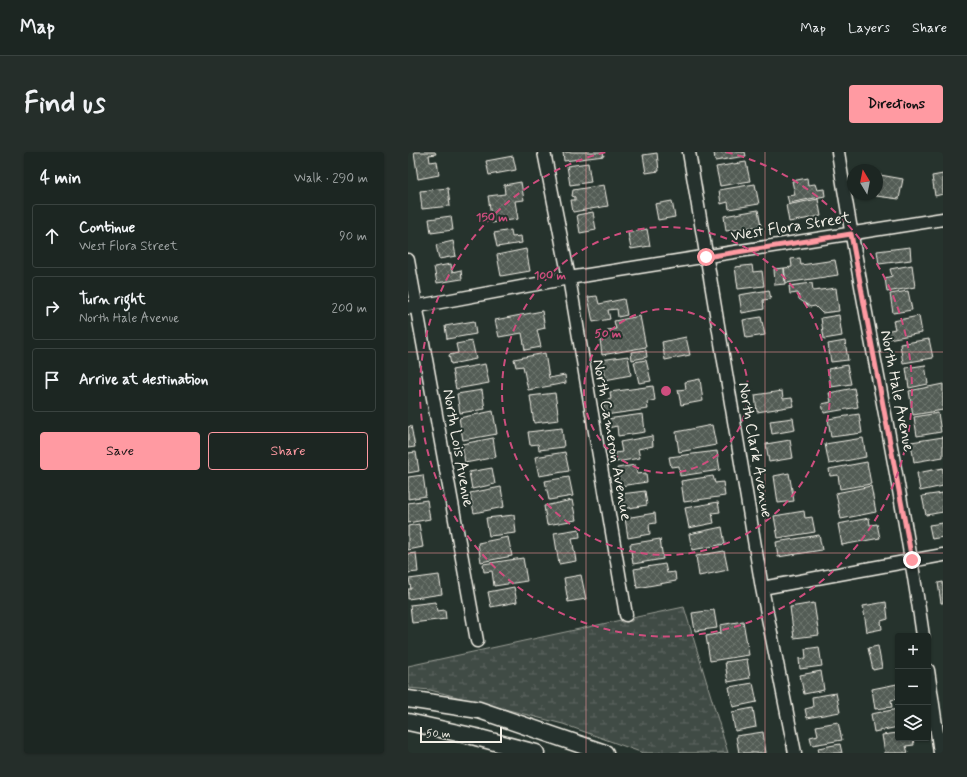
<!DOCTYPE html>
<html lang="en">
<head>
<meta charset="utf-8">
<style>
  :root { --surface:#1c2622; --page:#252e2a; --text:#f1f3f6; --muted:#a0a5a5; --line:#3a4340; --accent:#ff9aa2 }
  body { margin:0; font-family:Mynerve,sans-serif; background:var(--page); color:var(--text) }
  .controls { position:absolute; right:12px; bottom:12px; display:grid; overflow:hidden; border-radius:4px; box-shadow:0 1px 3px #0004 }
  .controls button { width:36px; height:36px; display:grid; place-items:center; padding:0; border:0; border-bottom:1px solid var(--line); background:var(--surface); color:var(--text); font:20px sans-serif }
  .compass { position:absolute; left:439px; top:12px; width:36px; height:36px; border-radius:50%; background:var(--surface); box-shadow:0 1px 3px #0004; rotate:350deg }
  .scale { position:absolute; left:12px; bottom:10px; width:82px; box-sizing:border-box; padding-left:4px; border:2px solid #f4f1e8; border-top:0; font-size:11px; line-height:14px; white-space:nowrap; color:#f4f1e8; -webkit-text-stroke:3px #26332d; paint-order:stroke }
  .stop { position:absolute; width:12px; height:12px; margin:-9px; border:3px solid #ff9aa2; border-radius:50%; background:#fff }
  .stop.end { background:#ff9aa2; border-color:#fff; box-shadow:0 1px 4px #0008 }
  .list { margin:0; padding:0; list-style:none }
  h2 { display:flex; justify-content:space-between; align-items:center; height:52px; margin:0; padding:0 16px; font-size:17px }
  h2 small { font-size:13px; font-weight:400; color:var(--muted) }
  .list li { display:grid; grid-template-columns:26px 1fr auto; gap:12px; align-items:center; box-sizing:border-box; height:64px; margin:0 8px 8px; padding:0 8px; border:1px solid var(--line); border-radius:4px }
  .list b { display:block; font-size:15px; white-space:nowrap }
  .list p { margin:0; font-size:13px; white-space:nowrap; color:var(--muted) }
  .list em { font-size:13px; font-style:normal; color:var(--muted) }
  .actions { display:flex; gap:8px; padding:12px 16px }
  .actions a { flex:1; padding:9px 0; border:1px solid var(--accent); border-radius:4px; text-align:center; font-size:14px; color:var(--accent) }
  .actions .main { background:var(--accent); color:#111 }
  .icon { flex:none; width:22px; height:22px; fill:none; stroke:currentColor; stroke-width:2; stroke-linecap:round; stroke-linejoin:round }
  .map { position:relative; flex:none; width:535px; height:601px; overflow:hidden; border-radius:4px }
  header { display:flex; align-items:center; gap:24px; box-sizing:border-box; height:56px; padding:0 20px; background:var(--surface); border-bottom:1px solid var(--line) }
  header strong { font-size:19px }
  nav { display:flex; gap:22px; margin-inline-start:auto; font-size:14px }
  .intro { display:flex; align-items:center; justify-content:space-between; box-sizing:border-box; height:96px; padding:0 24px }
  h1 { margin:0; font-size:28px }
  .button { padding:10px 18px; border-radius:4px; background:var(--accent); color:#111; font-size:14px; font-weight:700 }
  main { display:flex; gap:24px; padding:0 24px }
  aside { flex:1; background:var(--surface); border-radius:4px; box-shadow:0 1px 3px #0004 }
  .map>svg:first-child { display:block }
  .wetland { fill:url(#wetland-marsh); stroke:#9a9e96 }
  .building { fill:url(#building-cross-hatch); stroke:#f4f1e8 }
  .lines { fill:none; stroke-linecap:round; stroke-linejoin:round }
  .minor-casing { stroke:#f4f1e8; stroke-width:15 }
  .major-casing { stroke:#f4f1e8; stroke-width:19 }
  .minor { stroke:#26332d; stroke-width:12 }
  .major { stroke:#26332d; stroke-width:16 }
  .route { stroke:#ff9aa2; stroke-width:5 }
  .grid { fill:none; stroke:#ff9aa2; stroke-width:1; stroke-opacity:0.55 }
  .ring { fill:none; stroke:#ce4e7e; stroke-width:2; stroke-dasharray:7 5 }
  .labels { text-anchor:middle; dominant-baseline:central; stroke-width:4; stroke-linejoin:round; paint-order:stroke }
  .street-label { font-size:16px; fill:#f4f1e8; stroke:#26332d }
  .centre { fill:#ce4e7e; stroke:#26332d; stroke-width:2 }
  .ring-label { font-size:12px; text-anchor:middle; font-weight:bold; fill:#ce4e7e; stroke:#26332d; stroke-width:4; stroke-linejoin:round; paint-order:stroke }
</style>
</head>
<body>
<header>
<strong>Map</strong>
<nav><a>Map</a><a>Layers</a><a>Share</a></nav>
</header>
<div class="intro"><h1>Find us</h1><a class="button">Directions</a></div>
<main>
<aside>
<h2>4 min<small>Walk · 290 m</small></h2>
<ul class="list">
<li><svg class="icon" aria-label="ahead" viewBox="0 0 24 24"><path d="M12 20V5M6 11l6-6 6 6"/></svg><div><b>Continue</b><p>West Flora Street</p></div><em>90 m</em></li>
<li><svg class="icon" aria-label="right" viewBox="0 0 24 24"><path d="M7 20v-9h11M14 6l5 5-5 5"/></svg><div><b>Turn right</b><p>North Hale Avenue</p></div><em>200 m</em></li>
<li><svg class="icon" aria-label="arrive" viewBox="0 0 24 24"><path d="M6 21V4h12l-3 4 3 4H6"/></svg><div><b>Arrive at destination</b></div></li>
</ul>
<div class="actions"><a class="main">Save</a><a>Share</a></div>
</aside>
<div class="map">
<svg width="535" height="601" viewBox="0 0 535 601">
  <defs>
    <pattern id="wetland-marsh" width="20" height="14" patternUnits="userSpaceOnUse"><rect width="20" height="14" fill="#414b45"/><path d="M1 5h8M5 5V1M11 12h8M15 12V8" fill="none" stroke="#5d6560"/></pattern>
    <pattern id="building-cross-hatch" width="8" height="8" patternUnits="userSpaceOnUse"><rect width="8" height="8" fill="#525c55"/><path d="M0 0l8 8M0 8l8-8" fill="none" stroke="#6c746d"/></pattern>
  </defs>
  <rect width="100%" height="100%" fill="#26332d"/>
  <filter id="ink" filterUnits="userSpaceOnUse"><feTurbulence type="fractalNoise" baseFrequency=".025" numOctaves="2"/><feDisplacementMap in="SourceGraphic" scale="8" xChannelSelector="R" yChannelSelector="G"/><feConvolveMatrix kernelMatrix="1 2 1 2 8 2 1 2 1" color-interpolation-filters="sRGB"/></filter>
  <g filter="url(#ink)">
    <path class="wetland" d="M 276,455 L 320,601 L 235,601 L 155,572 L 22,538 L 0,536 L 0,514 L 213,468 L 213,470 L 224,469 L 224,466 Z"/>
    <path class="building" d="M 6,0 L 27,0 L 28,2 L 21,3 L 22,10 L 29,9 L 31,23 L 10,27 Z
      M 155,0 L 195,0 L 196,4 L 156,9 Z
      M 306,0 L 337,0 L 338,4 L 307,9 Z
      M 249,1 L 251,19 L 238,21 L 235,3 Z
      M 105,4 L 108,18 L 81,23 L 78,9 Z
      M 338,10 L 342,29 L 312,34 L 308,15 Z
      M 180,11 L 183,30 L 162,33 L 159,14 Z
      M 535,22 L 535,42 L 527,44 L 524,24 Z
      M 472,23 L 495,27 L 491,47 L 468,44 Z
      M 399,26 L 400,33 L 407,32 L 409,38 L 416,37 L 417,44 L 381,51 L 379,44 L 387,43 L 384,29 Z
      M 113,30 L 116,48 L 107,49 L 110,67 L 84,71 L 80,44 L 97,42 L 96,33 Z
      M 347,32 L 351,52 L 321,57 L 320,50 L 313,52 L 311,38 Z
      M 196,33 L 200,54 L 165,60 L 163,48 L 167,48 L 167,45 L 164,44 L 165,38 Z
      M 40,36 L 42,54 L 14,57 L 12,39 Z
      M 410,47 L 413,64 L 381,70 L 378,53 Z
      M 264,49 L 267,65 L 250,68 L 247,52 Z
      M 350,58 L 353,74 L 318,79 L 316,64 Z
      M 185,60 L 188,78 L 172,81 L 169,63 Z
      M 43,64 L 45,78 L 23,81 L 21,67 Z
      M 239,77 L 242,94 L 223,97 L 220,81 Z
      M 103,78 L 104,85 L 113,84 L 114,91 L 89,95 L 86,81 Z
      M 45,89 L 48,104 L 31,107 L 28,93 Z
      M 502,95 L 503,108 L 471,112 L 469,99 Z
      M 118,97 L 122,119 L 93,124 L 89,103 Z
      M 392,106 L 393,113 L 427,108 L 430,123 L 378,131 L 376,116 L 384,115 L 383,107 Z
      M 43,112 L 44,120 L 53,118 L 54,127 L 29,131 L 26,115 Z
      M 344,113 L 345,120 L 354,119 L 356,134 L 330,137 L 327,115 Z
      M 504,113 L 507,135 L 479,140 L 477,126 L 484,124 L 482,117 Z
      M 376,116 L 377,132 L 367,133 L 366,117 Z
      M 404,131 L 405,139 L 428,136 L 431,159 L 414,161 L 407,154 L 402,155 L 391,147 L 390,141 L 382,142 L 381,134 Z
      M 361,138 L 363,147 L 355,148 L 356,157 L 334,161 L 331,143 Z
      M 500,139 L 504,158 L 485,161 L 482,142 Z
      M 189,144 L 191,152 L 216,147 L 219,163 L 210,165 L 209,157 L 200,158 L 202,167 L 185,170 L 180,145 Z
      M 134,159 L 137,176 L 129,178 L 133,195 L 117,198 L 114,181 L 91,185 L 87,168 Z
      M 431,163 L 434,184 L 416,187 L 413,166 Z
      M 232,164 L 238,195 L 194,203 L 192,187 L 200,186 L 199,178 L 208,177 L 206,169 Z
      M 511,164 L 514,181 L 480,187 L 478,179 L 487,177 L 485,169 Z
      M 353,165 L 357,183 L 338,186 L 335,168 Z
      M 66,169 L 68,182 L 39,187 L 37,174 Z
      M 278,185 L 282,203 L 257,208 L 254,190 Z
      M 521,187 L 525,206 L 495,211 L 492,192 Z
      M 64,189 L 68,207 L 43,212 L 41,203 L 50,201 L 48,192 Z
      M 437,189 L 440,208 L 423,210 L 420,192 Z
      M 238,198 L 239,205 L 224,208 L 223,200 Z
      M 137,201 L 141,226 L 157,223 L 158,231 L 120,238 L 115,214 L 108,215 L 106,207 Z
      M 220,204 L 223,223 L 197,228 L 193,208 Z
      M 238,208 L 243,229 L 231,231 L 226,210 Z
      M 77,212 L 81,231 L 48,237 L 44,218 Z
      M 439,213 L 443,232 L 423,235 L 420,217 Z
      M 517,213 L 520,232 L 501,236 L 498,216 Z
      M 292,227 L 295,249 L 273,253 L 270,238 L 278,237 L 277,230 Z
      M 535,232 L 535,258 L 505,263 L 501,239 Z
      M 245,234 L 247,248 L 239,250 L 240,257 L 197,263 L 195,249 L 203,247 L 202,240 Z
      M 446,236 L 450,255 L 416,261 L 414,252 L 423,250 L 421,241 Z
      M 74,238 L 77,257 L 52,261 L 49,242 Z
      M 374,239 L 375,247 L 384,246 L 386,254 L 349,260 L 347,243 Z
      M 147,241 L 151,268 L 126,271 L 122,244 Z
      M 85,259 L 89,282 L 55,288 L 51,266 Z
      M 530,261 L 533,280 L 509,284 L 506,265 Z
      M 235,262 L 237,280 L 210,284 L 209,274 L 200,276 L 199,267 Z
      M 451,262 L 454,281 L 423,285 L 420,267 Z
      M 385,266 L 387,278 L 364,282 L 362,269 Z
      M 304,273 L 308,293 L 271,300 L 268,280 Z
      M 3,274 L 7,295 L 0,296 L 0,275 Z
      M 154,276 L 156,295 L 131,298 L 130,292 L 122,293 L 120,280 Z
      M 244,284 L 245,294 L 230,297 L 232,306 L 208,310 L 206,301 L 214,300 L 212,290 Z
      M 535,285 L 535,305 L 506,310 L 503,290 Z
      M 85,286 L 88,305 L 57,311 L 54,292 Z
      M 455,286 L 458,305 L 421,312 L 417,292 Z
      M 382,288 L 385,306 L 361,310 L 358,292 Z
      M 309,299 L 312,318 L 272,324 L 271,314 L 263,315 L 261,305 Z
      M 8,300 L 11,319 L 0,321 L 0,301 Z
      M 157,300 L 161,319 L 131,324 L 127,305 Z
      M 459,310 L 463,332 L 432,337 L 430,323 L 422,324 L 421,317 Z
      M 227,313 L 229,322 L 238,321 L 239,330 L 212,334 L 209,316 Z
      M 84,316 L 87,332 L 64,337 L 61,320 Z
      M 535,316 L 535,334 L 512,339 L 509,321 Z
      M 381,321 L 386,349 L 370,351 L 366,324 Z
      M 15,323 L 18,344 L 0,347 L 0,325 Z
      M 305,324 L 307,331 L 315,330 L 317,344 L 276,350 L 273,329 Z
      M 161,325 L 165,344 L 141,348 L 137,329 Z
      M 463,334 L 468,360 L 433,367 L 428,341 Z
      M 93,335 L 96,355 L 66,361 L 62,341 Z
      M 237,339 L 239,353 L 215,357 L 213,342 Z
      M 535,341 L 535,360 L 518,363 L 514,344 Z
      M 19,348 L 22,367 L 0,371 L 0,351 Z
      M 164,348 L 168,368 L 139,373 L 136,354 Z
      M 310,350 L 312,360 L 304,361 L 306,371 L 281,376 L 277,356 Z
      M 396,359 L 397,366 L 404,365 L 407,380 L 370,386 L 366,364 Z
      M 247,361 L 248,371 L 241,372 L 242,382 L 220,386 L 217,366 Z
      M 106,363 L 108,381 L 81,384 L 78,366 Z
      M 461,366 L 462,373 L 469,372 L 472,386 L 434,393 L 430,372 Z
      M 535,371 L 535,385 L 524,387 L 521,373 Z
      M 11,372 L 15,395 L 0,398 L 0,374 Z
      M 314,375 L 317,392 L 284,398 L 281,382 Z
      M 171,377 L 172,385 L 164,386 L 168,409 L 151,412 L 146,381 Z
      M 411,383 L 414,398 L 370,405 L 368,390 Z
      M 100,385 L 104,404 L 73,410 L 70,391 Z
      M 252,387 L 255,407 L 225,412 L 222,392 Z
      M 316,399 L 320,418 L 291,424 L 288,404 Z
      M 8,401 L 10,420 L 0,421 L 0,402 Z
      M 115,406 L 119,429 L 86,434 L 84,419 L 76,420 L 75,412 Z
      M 257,412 L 259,421 L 267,420 L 268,429 L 229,436 L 226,417 Z
      M 31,423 L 34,442 L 0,447 L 0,437 L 3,437 L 1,427 Z
      M 173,423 L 178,447 L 160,450 L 156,426 Z
      M 535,430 L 535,451 L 533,451 L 530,431 Z
      M 106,435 L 109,450 L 83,455 L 80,440 Z
      M 27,450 L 29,459 L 37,458 L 38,467 L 4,471 L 2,453 Z
      M 478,450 L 480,467 L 473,469 L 474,477 L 459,480 L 455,454 Z
      M 406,451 L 411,483 L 386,486 L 382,455 Z
      M 306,458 L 309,476 L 287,479 L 284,461 Z
      M 335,469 L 341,503 L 302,509 L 298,484 L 313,481 L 312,473 Z
      M 470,494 L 474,516 L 465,518 L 460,496 Z
      M 411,495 L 414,514 L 392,517 L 391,507 L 398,506 L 397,497 Z
      M 339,507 L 342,526 L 320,530 L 317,510 Z
      M 413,519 L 416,538 L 396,542 L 392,523 Z
      M 345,531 L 349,550 L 325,555 L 321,535 Z
      M 489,532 L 490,547 L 483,548 L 484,555 L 467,557 L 464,537 Z
      M 428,541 L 432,560 L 399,566 L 397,557 L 405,555 L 404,545 Z
      M 345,556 L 348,575 L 327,579 L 324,560 Z
      M 490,557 L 490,575 L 466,580 L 463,562 Z
      M 430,570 L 434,588 L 404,593 L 402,585 L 410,583 L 408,574 Z
      M 355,580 L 358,601 L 331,601 L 328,584 Z
      M 490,581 L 490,586 L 505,586 L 506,593 L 498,594 L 500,601 L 477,601 L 474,583 Z
      M 432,592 L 434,601 L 411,601 L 410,596 Z"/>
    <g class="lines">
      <defs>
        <path id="minor" d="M 136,0 L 161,126 L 218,463
          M 281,0 L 354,436 L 387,601
          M 430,0 C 455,162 492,322 515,484
          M 0,108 L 69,489
          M 0,156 L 161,126 L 535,67
          M 354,436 L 535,403
          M 520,518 L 532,601"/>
        <path id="major" d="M 0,547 L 71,558 L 197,601
          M 0,570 L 68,585 L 128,601"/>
      </defs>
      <use href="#minor" class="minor-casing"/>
      <use href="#major" class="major-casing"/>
      <use href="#minor" class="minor"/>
      <use href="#major" class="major"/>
    </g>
  </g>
  <g class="lines" filter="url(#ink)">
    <path class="route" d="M 298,105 L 443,82 L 504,408"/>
  </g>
  <path class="grid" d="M 178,0 L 178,601M 357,0 L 357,601M 0,200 L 535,200M 0,401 L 535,401"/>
  <g class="ring">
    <circle cx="258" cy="239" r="82"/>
    <circle cx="258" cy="239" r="164"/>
    <path d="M318 0A246 246 0 1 1 198 0"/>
  </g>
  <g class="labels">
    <g class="street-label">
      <text transform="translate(383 75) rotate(-9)">West Flora Street</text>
      <text transform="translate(489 239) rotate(79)">North Hale Avenue</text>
      <text transform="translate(204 288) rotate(80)">North Cameron Avenue</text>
      <text transform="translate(50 296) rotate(80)">North Lois Avenue</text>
      <text transform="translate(347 298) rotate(80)">North Clark Avenue</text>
    </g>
  </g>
  <circle cx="258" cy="239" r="6" class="centre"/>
  <g class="ring-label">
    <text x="84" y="69">150 m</text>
    <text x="142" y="127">100 m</text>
    <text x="200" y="185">50 m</text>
  </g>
</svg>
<div class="controls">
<button>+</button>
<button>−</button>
<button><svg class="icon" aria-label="layers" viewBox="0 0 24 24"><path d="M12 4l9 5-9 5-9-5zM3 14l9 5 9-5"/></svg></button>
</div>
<svg class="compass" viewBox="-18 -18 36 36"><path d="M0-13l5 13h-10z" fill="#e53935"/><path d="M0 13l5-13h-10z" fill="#a0a5a5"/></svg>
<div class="scale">50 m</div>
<div class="stop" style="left:298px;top:105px"></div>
<div class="stop end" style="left:504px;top:408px"></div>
</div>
</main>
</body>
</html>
